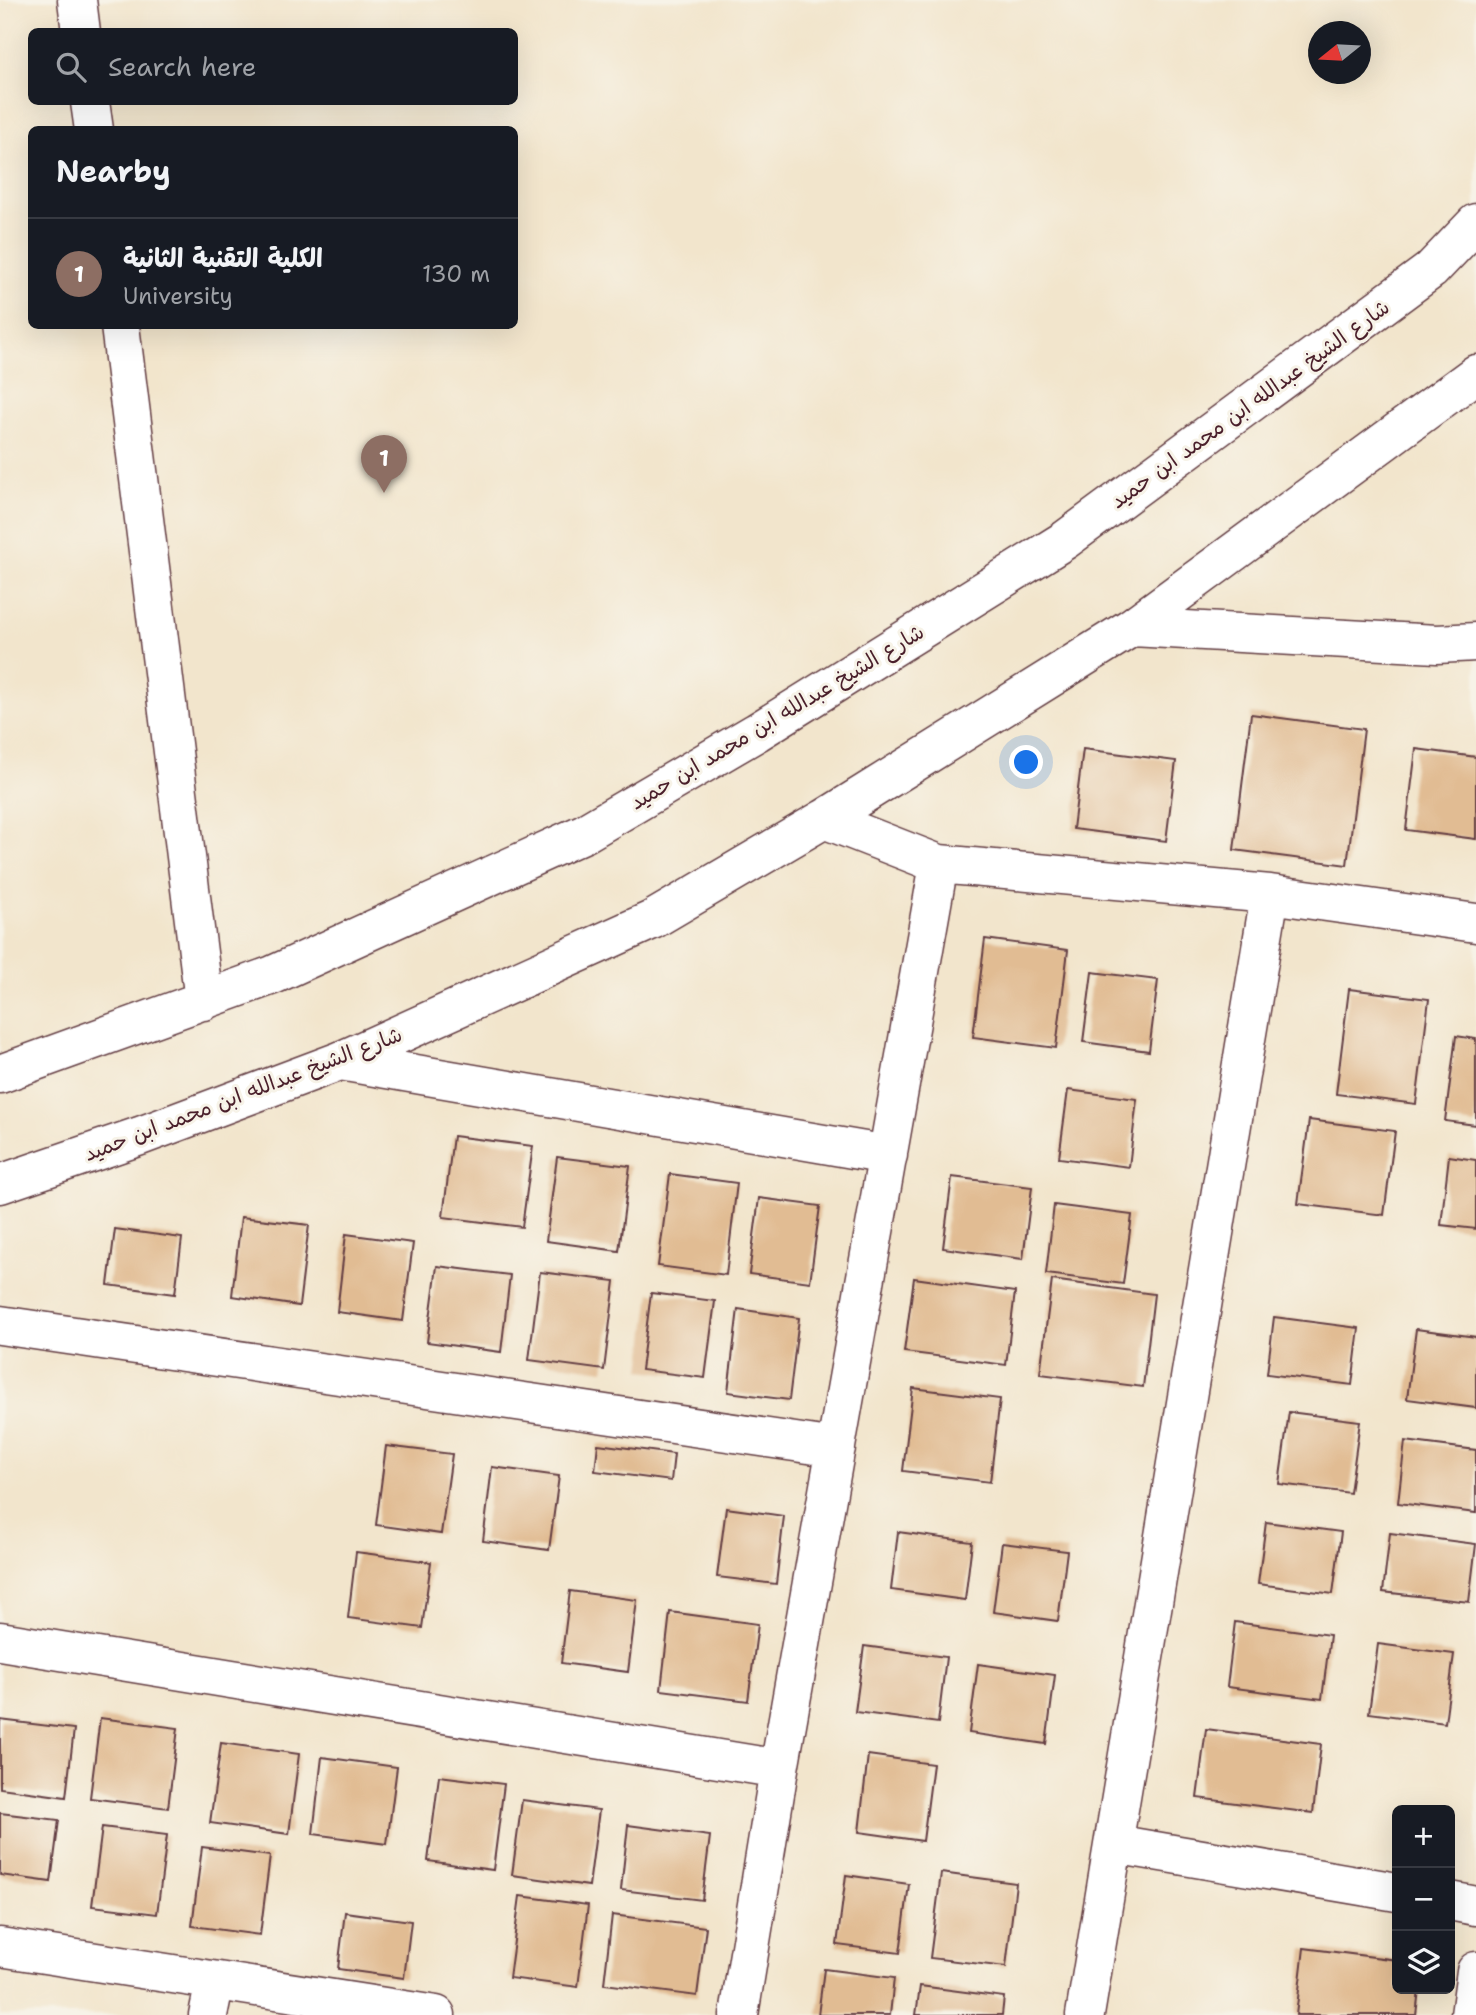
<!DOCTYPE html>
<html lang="en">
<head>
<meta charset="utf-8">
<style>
  :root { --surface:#171b24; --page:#242831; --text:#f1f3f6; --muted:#9ea1a6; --line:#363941; --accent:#d1495b }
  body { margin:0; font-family:"Shantell Sans","Playpen Sans Arabic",sans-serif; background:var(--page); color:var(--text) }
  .controls { position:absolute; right:21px; bottom:21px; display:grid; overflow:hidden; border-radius:10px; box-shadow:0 7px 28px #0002 }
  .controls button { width:63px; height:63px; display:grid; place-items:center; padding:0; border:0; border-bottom:2px solid var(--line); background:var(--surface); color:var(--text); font:35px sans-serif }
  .compass { position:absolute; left:1308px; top:21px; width:63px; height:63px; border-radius:50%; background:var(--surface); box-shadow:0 7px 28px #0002; rotate:252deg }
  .you { position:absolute; left:1027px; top:763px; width:24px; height:24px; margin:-18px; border:5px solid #fff; border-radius:50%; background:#1a73e8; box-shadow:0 0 0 10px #1a73e833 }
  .badge { display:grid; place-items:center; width:46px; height:46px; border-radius:50%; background:var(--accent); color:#fff; font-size:23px; font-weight:700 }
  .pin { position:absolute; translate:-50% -58px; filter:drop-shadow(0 2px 4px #0008) }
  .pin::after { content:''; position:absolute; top:37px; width:24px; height:21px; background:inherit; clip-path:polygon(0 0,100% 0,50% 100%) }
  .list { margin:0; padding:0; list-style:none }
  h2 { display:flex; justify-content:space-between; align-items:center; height:91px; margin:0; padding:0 28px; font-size:30px }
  h2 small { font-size:23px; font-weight:400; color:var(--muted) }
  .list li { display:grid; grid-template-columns:46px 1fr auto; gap:21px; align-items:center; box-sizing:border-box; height:112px; padding:0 28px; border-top:2px solid var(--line) }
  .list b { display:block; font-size:26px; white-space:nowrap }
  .list p { margin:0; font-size:23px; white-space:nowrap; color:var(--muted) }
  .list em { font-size:23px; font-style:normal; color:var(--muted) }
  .icon { flex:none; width:38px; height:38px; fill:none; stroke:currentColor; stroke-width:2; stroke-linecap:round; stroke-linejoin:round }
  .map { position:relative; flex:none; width:1476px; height:2015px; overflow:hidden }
  .search { position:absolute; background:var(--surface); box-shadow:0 7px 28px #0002; left:28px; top:28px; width:490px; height:77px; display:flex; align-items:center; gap:18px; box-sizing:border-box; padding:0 24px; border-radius:10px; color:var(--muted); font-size:26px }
  .panel { position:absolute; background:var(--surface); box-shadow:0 7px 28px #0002; left:28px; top:126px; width:490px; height:203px; border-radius:10px }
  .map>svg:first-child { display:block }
  .building { fill:#e1bc93 }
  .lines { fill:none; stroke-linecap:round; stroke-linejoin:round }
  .minor-casing { stroke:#633d43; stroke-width:41 }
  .minor { stroke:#fff; stroke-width:38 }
  .labels { text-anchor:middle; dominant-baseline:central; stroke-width:6; stroke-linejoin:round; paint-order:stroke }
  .street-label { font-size:21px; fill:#4a1f2b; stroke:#f7f3e8 }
</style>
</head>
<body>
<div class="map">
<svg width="1476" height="2015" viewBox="0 0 1476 2015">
  <rect width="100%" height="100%" fill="#f7f3e8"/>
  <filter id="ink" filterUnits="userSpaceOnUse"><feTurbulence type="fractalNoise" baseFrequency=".0143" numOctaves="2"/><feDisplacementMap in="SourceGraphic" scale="14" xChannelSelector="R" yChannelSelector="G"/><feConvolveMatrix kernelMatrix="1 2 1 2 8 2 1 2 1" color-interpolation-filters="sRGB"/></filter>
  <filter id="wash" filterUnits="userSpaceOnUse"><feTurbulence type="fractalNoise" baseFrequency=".00686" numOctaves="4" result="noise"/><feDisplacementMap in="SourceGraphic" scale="28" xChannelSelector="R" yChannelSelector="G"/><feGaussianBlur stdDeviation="1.57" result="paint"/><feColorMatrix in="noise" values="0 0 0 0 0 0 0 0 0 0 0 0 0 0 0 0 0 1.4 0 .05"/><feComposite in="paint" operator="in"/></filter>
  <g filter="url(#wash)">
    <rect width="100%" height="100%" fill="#f2e5cc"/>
    <g id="blocks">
      <path class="building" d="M 1251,714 L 1364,729 L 1347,865 L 1234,850 Z
        M 1083,749 L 1176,761 L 1166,841 L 1073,829 Z
        M 1416,749 L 1476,757 L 1476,839 L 1406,830 Z
        M 985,939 L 1068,950 L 1056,1048 L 973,1037 Z
        M 1092,972 L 1158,980 L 1149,1051 L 1083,1042 Z
        M 1349,989 L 1429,999 L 1416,1104 L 1336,1094 Z
        M 1456,1036 L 1476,1039 L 1476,1125 L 1445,1121 Z
        M 1068,1090 L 1137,1099 L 1129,1167 L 1059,1158 Z
        M 1309,1120 L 1395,1131 L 1384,1215 L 1298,1204 Z
        M 453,1136 L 533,1146 L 522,1227 L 443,1217 Z
        M 1449,1156 L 1476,1160 L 1476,1229 L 1441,1225 Z
        M 557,1157 L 630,1166 L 619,1251 L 546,1241 Z
        M 670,1174 L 737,1183 L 726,1275 L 658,1266 Z
        M 952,1177 L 1032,1187 L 1023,1259 L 943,1248 Z
        M 759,1198 L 820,1206 L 810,1282 L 749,1274 Z
        M 1054,1205 L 1132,1215 L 1123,1284 L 1046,1274 Z
        M 241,1217 L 309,1225 L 299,1306 L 232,1296 Z
        M 115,1229 L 182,1238 L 175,1294 L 108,1285 Z
        M 346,1234 L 413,1243 L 403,1321 L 337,1312 Z
        M 437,1266 L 510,1275 L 501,1352 L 427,1342 Z
        M 540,1272 L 615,1281 L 604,1370 L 529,1360 Z
        M 914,1278 L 1015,1292 L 1006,1365 L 904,1352 Z
        M 1052,1280 L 1154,1294 L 1143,1387 L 1040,1374 Z
        M 651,1293 L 715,1301 L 705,1378 L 641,1370 Z
        M 738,1309 L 799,1318 L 789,1400 L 728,1392 Z
        M 1274,1317 L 1359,1328 L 1352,1385 L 1267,1374 Z
        M 1416,1329 L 1476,1337 L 1476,1408 L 1407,1399 Z
        M 913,1388 L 1000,1399 L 990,1482 L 903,1471 Z
        M 1289,1412 L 1360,1421 L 1350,1493 L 1279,1484 Z
        M 1405,1441 L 1476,1450 L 1476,1513 L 1398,1503 Z
        M 598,1444 L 674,1454 L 671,1481 L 595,1471 Z
        M 386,1446 L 452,1454 L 441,1534 L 376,1525 Z
        M 492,1467 L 559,1476 L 549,1550 L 483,1541 Z
        M 726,1508 L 784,1516 L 776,1584 L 717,1577 Z
        M 1266,1522 L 1341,1532 L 1333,1594 L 1258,1584 Z
        M 898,1532 L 972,1542 L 965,1600 L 891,1590 Z
        M 1390,1533 L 1476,1544 L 1469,1602 L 1383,1592 Z
        M 1002,1543 L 1067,1551 L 1058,1621 L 993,1612 Z
        M 356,1552 L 431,1562 L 422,1628 L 348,1618 Z
        M 570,1591 L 637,1600 L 628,1672 L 561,1663 Z
        M 670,1612 L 758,1624 L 748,1701 L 661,1690 Z
        M 1235,1622 L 1330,1635 L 1322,1699 L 1227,1687 Z
        M 1378,1644 L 1454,1654 L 1445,1723 L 1369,1713 Z
        M 864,1646 L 946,1657 L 938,1723 L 855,1712 Z
        M 978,1664 L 1055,1675 L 1046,1744 L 969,1733 Z
        M 100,1718 L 178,1728 L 168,1808 L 90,1798 Z
        M 0,1720 L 74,1729 L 66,1797 L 0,1788 Z
        M 1206,1729 L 1321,1744 L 1313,1813 L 1197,1798 Z
        M 221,1743 L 299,1754 L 289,1834 L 210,1823 Z
        M 868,1755 L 933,1764 L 923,1841 L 859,1832 Z
        M 322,1757 L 397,1767 L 387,1844 L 313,1834 Z
        M 439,1776 L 504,1784 L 493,1870 L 428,1861 Z
        M 522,1800 L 599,1810 L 589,1886 L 512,1875 Z
        M 0,1813 L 59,1820 L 51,1882 L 0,1875 Z
        M 628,1825 L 710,1836 L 702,1900 L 621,1890 Z
        M 102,1827 L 167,1835 L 157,1914 L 92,1906 Z
        M 202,1847 L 270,1856 L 260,1935 L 192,1926 Z
        M 941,1873 L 1016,1883 L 1006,1967 L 930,1958 Z
        M 846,1875 L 909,1884 L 900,1953 L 837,1945 Z
        M 520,1896 L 588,1905 L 578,1987 L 509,1978 Z
        M 345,1912 L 411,1921 L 404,1978 L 338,1969 Z
        M 612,1915 L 706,1927 L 697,1996 L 604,1984 Z
        M 1304,1948 L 1397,1960 L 1397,1989 L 1419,1989 L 1416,2015 L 1296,2015 Z
        M 824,1969 L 894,1978 L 890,2015 L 818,2015 Z
        M 920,1986 L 1004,1997 L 1002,2015 L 916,2015 Z"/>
    </g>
  </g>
  <g filter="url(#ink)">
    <use href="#blocks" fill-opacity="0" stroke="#633d43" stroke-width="2"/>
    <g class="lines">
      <defs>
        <path id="minor" d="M 77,0 L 81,32
          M 90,102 L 94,130
          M 120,326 L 204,1001
          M 1132,627 L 1437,644 L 1476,642
          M 824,819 L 939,864 L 1270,894 L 1476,923
          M 340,1061 L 888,1155
          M 0,1074 L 273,975 L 585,833 L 757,732 L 1065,540 L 1431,270 L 1476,223
          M 0,1184 L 140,1136 L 340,1061 L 652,920 L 824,819 L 1132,627 L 1476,374
          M 0,1325 L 836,1448
          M 0,1641 L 779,1769
          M 1114,1844 L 1397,1892
          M 1450,1901 L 1476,1906
          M 0,1947 L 436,2015
          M 208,2015 L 215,1981
          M 739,2015 L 779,1769 L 939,864
          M 1085,2015 L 1270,894
          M 1470,2015 L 1476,1971"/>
      </defs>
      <use href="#minor" class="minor-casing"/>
      <use href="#minor" class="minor"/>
    </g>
  </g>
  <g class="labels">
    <g class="street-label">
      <text transform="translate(1250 404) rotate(-36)">شارع الشيخ عبدالله ابن محمد ابن حميد</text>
      <text transform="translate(777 717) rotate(-31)">شارع الشيخ عبدالله ابن محمد ابن حميد</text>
      <text transform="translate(243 1094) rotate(-21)">شارع الشيخ عبدالله ابن محمد ابن حميد</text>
    </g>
  </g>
</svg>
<div class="controls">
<button>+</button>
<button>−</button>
<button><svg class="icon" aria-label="layers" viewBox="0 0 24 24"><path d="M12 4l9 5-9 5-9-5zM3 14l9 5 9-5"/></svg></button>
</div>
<svg class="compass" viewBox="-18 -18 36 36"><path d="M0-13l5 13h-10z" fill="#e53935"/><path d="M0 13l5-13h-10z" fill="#9ea1a6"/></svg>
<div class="you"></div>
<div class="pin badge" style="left:384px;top:493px;background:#8d6e63">1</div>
<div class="search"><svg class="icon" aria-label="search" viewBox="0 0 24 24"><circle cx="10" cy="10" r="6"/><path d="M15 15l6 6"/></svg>Search here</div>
<section class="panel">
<h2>Nearby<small></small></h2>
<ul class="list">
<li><span class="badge" style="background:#8d6e63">1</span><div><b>الكلية التقنية الثانية</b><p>University</p></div><em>130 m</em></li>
</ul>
</section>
</div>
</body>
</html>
